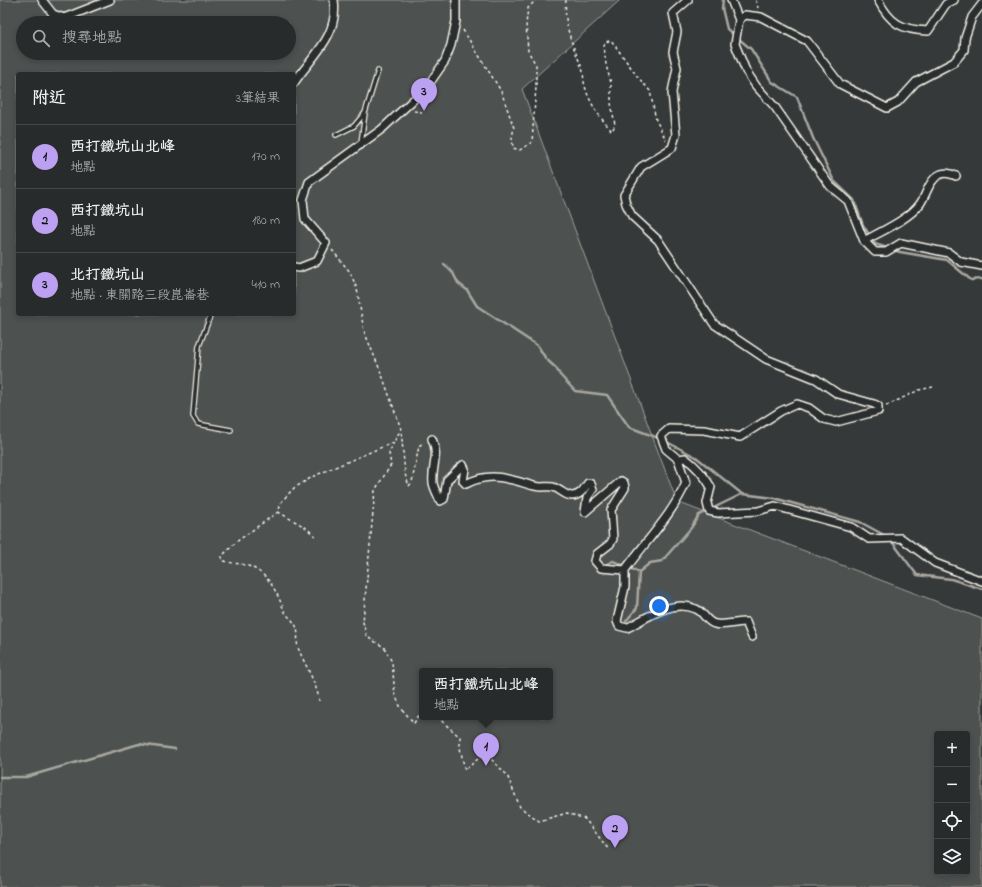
<!DOCTYPE html>
<html lang="zh-TW">
<head>
<meta charset="utf-8">
<style>
  :root { --surface:#282b2b; --page:#343737; --text:#f1f3f6; --muted:#a5a7a9; --line:#444747; --accent:#bca0f2 }
  body { margin:0; font-family:"Indie Flower","LXGW WenKai TC",sans-serif; background:var(--page); color:var(--text) }
  .controls { position:absolute; right:12px; bottom:12px; display:grid; overflow:hidden; border-radius:4px; box-shadow:0 2px 6px #0003 }
  .controls button { width:36px; height:36px; display:grid; place-items:center; padding:0; border:0; border-bottom:1px solid var(--line); background:var(--surface); color:var(--text); font:20px sans-serif }
  .you { position:absolute; left:659px; top:606px; width:14px; height:14px; margin:-10px; border:3px solid #fff; border-radius:50%; background:#1a73e8; box-shadow:0 0 0 6px #1a73e833 }
  .badge { display:grid; place-items:center; width:26px; height:26px; border-radius:50%; background:var(--accent); color:#111; font-size:13px; font-weight:700 }
  .pin { position:absolute; translate:-50% -33px; filter:drop-shadow(0 1px 2px #0008) }
  .pin::after { content:''; position:absolute; top:21px; width:14px; height:12px; background:inherit; clip-path:polygon(0 0,100% 0,50% 100%) }
  .popup { position:absolute; left:419px; top:668px; width:134px; height:52px; box-sizing:border-box; display:grid; place-content:center; border-radius:4px; background:var(--surface); filter:drop-shadow(0 1px 3px #0005); font-size:13px; white-space:nowrap; color:var(--muted) }
  .popup b { font-size:15px; color:var(--text) }
  .popup::after { content:''; position:absolute; left:50%; top:100%; margin-left:-8px; border:8px solid transparent; border-top-color:var(--surface) }
  .list { margin:0; padding:0; list-style:none }
  h2 { display:flex; justify-content:space-between; align-items:center; height:52px; margin:0; padding:0 16px; font-size:17px }
  h2 small { font-size:13px; font-weight:400; color:var(--muted) }
  .list li { display:grid; grid-template-columns:26px 1fr auto; gap:12px; align-items:center; box-sizing:border-box; height:64px; padding:0 16px; border-top:1px solid var(--line) }
  .list b { display:block; font-size:15px; white-space:nowrap }
  .list p { margin:0; font-size:13px; white-space:nowrap; color:var(--muted) }
  .list em { font-size:13px; font-style:normal; color:var(--muted) }
  .icon { flex:none; width:22px; height:22px; fill:none; stroke:currentColor; stroke-width:2; stroke-linecap:round; stroke-linejoin:round }
  .map { position:relative; flex:none; width:982px; height:887px; overflow:hidden }
  .search { position:absolute; background:var(--surface); box-shadow:0 2px 6px #0003; left:16px; top:16px; width:280px; height:44px; display:flex; align-items:center; gap:10px; box-sizing:border-box; padding:0 14px; border-radius:22px; color:var(--muted); font-size:15px }
  .panel { position:absolute; background:var(--surface); box-shadow:0 2px 6px #0003; left:16px; top:72px; width:280px; height:244px; border-radius:4px }
  .map>svg:first-child { display:block }
  .green { fill:#4e514f; stroke:#a1a19c; fill-rule:evenodd }
  .lines { fill:none; stroke-linecap:round; stroke-linejoin:round }
  .stream { stroke:#a8a7a1; stroke-width:2.5 }
  .lane-casing { stroke:#f4f1e8; stroke-width:6 }
  .street-casing { stroke:#f4f1e8; stroke-width:10 }
  .path { stroke:#f4f1e8; stroke-width:1.5; stroke-dasharray:3 3; stroke-linecap:butt }
  .lane { stroke:#2a2d2e; stroke-width:3.5 }
  .street { stroke:#2a2d2e; stroke-width:7 }
</style>
</head>
<body>
<div class="map">
<svg width="982" height="887" viewBox="0 0 982 887">
  <rect width="100%" height="100%" fill="#363939"/>
  <filter id="ink" filterUnits="userSpaceOnUse"><feTurbulence type="fractalNoise" baseFrequency=".025" numOctaves="2"/><feDisplacementMap in="SourceGraphic" scale="8" xChannelSelector="R" yChannelSelector="G"/><feConvolveMatrix kernelMatrix="1 2 1 2 8 2 1 2 1" color-interpolation-filters="sRGB"/></filter>
  <g filter="url(#ink)">
    <path class="green" d="M 0,0 L 620,0 L 522,89 L 677,502 L 982,619 L 982,887 L 0,887 ZM 23,23 L 289,23 L 289,53 L 23,53 ZM 18,74 L 294,74 L 294,314 L 18,314 ZM 422,671 L 550,671 L 550,717 L 422,717 ZM 937,734 L 967,734 L 967,872 L 937,872 Z"/>
    <g class="lines">
      <path class="stream" d="M 723,0 L 722,8 L 727,29 L 751,49 L 772,82 L 797,97 L 813,138 L 834,181 L 854,200 L 863,225 L 875,244 L 900,252 L 947,260 L 971,280 L 982,279
        M 444,264 L 453,273 L 458,283 L 467,290 L 477,306 L 538,346 L 546,359 L 556,368 L 560,375 L 575,391 L 607,395 L 629,427 L 661,439
        M 665,441 L 696,457 L 742,494 L 774,498 L 860,522 L 886,536
        M 890,539 L 917,575 L 951,579 L 982,589
        M 607,564 L 613,561 L 639,572
        M 626,621 L 637,608 L 639,572 L 650,563 L 662,561 L 691,528 L 699,515 L 742,494
        M 0,777 L 26,777 L 139,744 L 175,749"/>
      <defs>
        <path id="lane" d="M 336,135 L 354,126 L 364,114
          M 361,143 L 365,113 L 378,71
          M 211,314 L 199,346 L 193,416 L 198,424 L 231,430"/>
        <path id="street" d="M 42,0 L 53,14 L 64,18 L 110,0
          M 731,0 L 739,20 L 735,44 L 746,71 L 756,86 L 775,107 L 830,186 L 848,201 L 864,241 L 875,252 L 886,252 L 901,243 L 949,253 L 961,262 L 982,266
          M 878,0 C 890,23 901,30 928,31 L 946,4 L 954,0
          M 739,20 L 745,15 L 761,17 L 807,41 L 840,84 L 887,108 L 898,102 L 916,82 L 954,62 L 964,50 L 965,38 L 972,17 L 982,4
          M 294,83 C 313,55 339,36 334,0
          M 864,241 C 880,232 909,219 920,204 C 927,194 929,179 941,174 C 947,172 951,174 956,176
          M 294,267 L 299,268 L 317,261 L 326,243 L 305,219 L 303,200 L 309,182 L 382,129 L 427,87 L 445,61 L 451,45 L 456,21 L 456,0
          M 432,439 C 440,456 431,467 433,483 C 434,489 438,495 440,501 L 444,499 L 447,480 L 463,465 L 465,469 L 463,481 L 466,484 C 491,471 509,479 534,486 C 540,488 547,486 553,487 C 560,489 565,496 572,496 C 580,496 584,489 588,483 L 591,484 L 593,489 L 587,498 L 585,512 L 621,481 L 624,483 L 625,488 L 611,510 L 613,539 L 610,544 L 597,554 L 595,561 L 601,568 L 625,570 C 646,541 672,515 686,483 L 678,459 L 685,458 C 696,466 704,475 711,487 L 707,503 L 709,511 L 718,513 L 758,511 L 775,506 L 851,527 L 869,539 L 901,538 L 935,563 L 982,581
          M 678,459 L 666,449 L 661,436 L 669,429 L 704,430 L 740,437 L 781,411 L 797,404 L 809,408 L 824,419 L 836,422 L 878,411 L 878,406 L 874,404 L 838,394 L 816,379 L 766,359 L 714,324 L 658,240 L 632,216 L 626,204 L 624,195 L 641,167 L 672,148 L 676,135 L 672,92 L 677,68 L 673,52 L 677,32 L 673,13 L 688,0
          M 625,570 L 625,587 L 617,621 L 619,626 L 627,628 C 648,617 672,599 696,609 C 704,612 706,622 715,624 C 724,626 736,622 746,622 L 752,637"/>
      </defs>
      <use href="#lane" class="lane-casing"/>
      <use href="#street" class="street-casing"/>
      <path class="path" d="M 566,0 C 563,25 573,46 582,68 C 584,74 583,80 585,86 C 589,103 601,119 612,131 L 615,125 L 611,103 L 611,83 L 606,65 L 604,46 L 606,42 L 611,40 L 637,76 L 650,91 L 656,120 L 666,140
        M 756,0 L 758,8
        M 463,30 L 501,91 L 514,128 L 512,137 L 513,148 L 520,150 L 532,142 L 536,87 L 536,65 L 528,51 L 526,24 L 528,8 L 536,0
        M 414,111 L 422,112
        M 332,250 L 350,272 L 357,289 L 364,331 L 382,375 L 401,429 L 405,474 L 409,486
        M 886,406 L 919,390 L 933,387
        M 394,442 L 389,453 L 391,465 L 375,490 L 363,622 L 367,637 L 384,647 L 392,662 L 395,695 L 401,708 L 414,723 L 422,711
        M 409,486 L 412,482 L 419,446 L 424,442
        M 278,512 L 305,527 L 315,536
        M 319,701 C 318,686 305,665 299,650 C 295,643 300,634 296,626 C 294,621 288,617 285,612 C 277,594 271,576 251,567 C 242,563 231,564 222,560 L 222,556 L 236,542 L 278,512 L 282,501 L 294,488 L 314,476 L 394,442 L 401,429
        M 437,717 L 460,737 L 460,748 L 465,770 L 479,758 L 489,757 L 507,775 L 520,807 L 539,821 L 567,813 L 585,819 L 609,850"/>
      <use href="#lane" class="lane"/>
      <use href="#street" class="street"/>
    </g>
  </g>
</svg>
<div class="controls">
<button>+</button>
<button>−</button>
<button><svg class="icon" aria-label="locate" viewBox="0 0 24 24"><circle cx="12" cy="12" r="6"/><path d="M12 2v4M12 18v4M2 12h4M18 12h4"/></svg></button>
<button><svg class="icon" aria-label="layers" viewBox="0 0 24 24"><path d="M12 4l9 5-9 5-9-5zM3 14l9 5 9-5"/></svg></button>
</div>
<div class="you"></div>
<div class="pin badge" style="left:486px;top:766px">1</div>
<div class="popup"><b>西打鐵坑山北峰</b>地點</div>
<div class="pin badge" style="left:615px;top:848px">2</div>
<div class="pin badge" style="left:424px;top:111px">3</div>
<div class="search"><svg class="icon" aria-label="search" viewBox="0 0 24 24"><circle cx="10" cy="10" r="6"/><path d="M15 15l6 6"/></svg>搜尋地點</div>
<section class="panel">
<h2>附近<small>3筆結果</small></h2>
<ul class="list">
<li><span class="badge">1</span><div><b>西打鐵坑山北峰</b><p>地點</p></div><em>170 m</em></li>
<li><span class="badge">2</span><div><b>西打鐵坑山</b><p>地點</p></div><em>180 m</em></li>
<li><span class="badge">3</span><div><b>北打鐵坑山</b><p>地點 · 東關路三段崑崙巷</p></div><em>410 m</em></li>
</ul>
</section>
</div>
</body>
</html>
